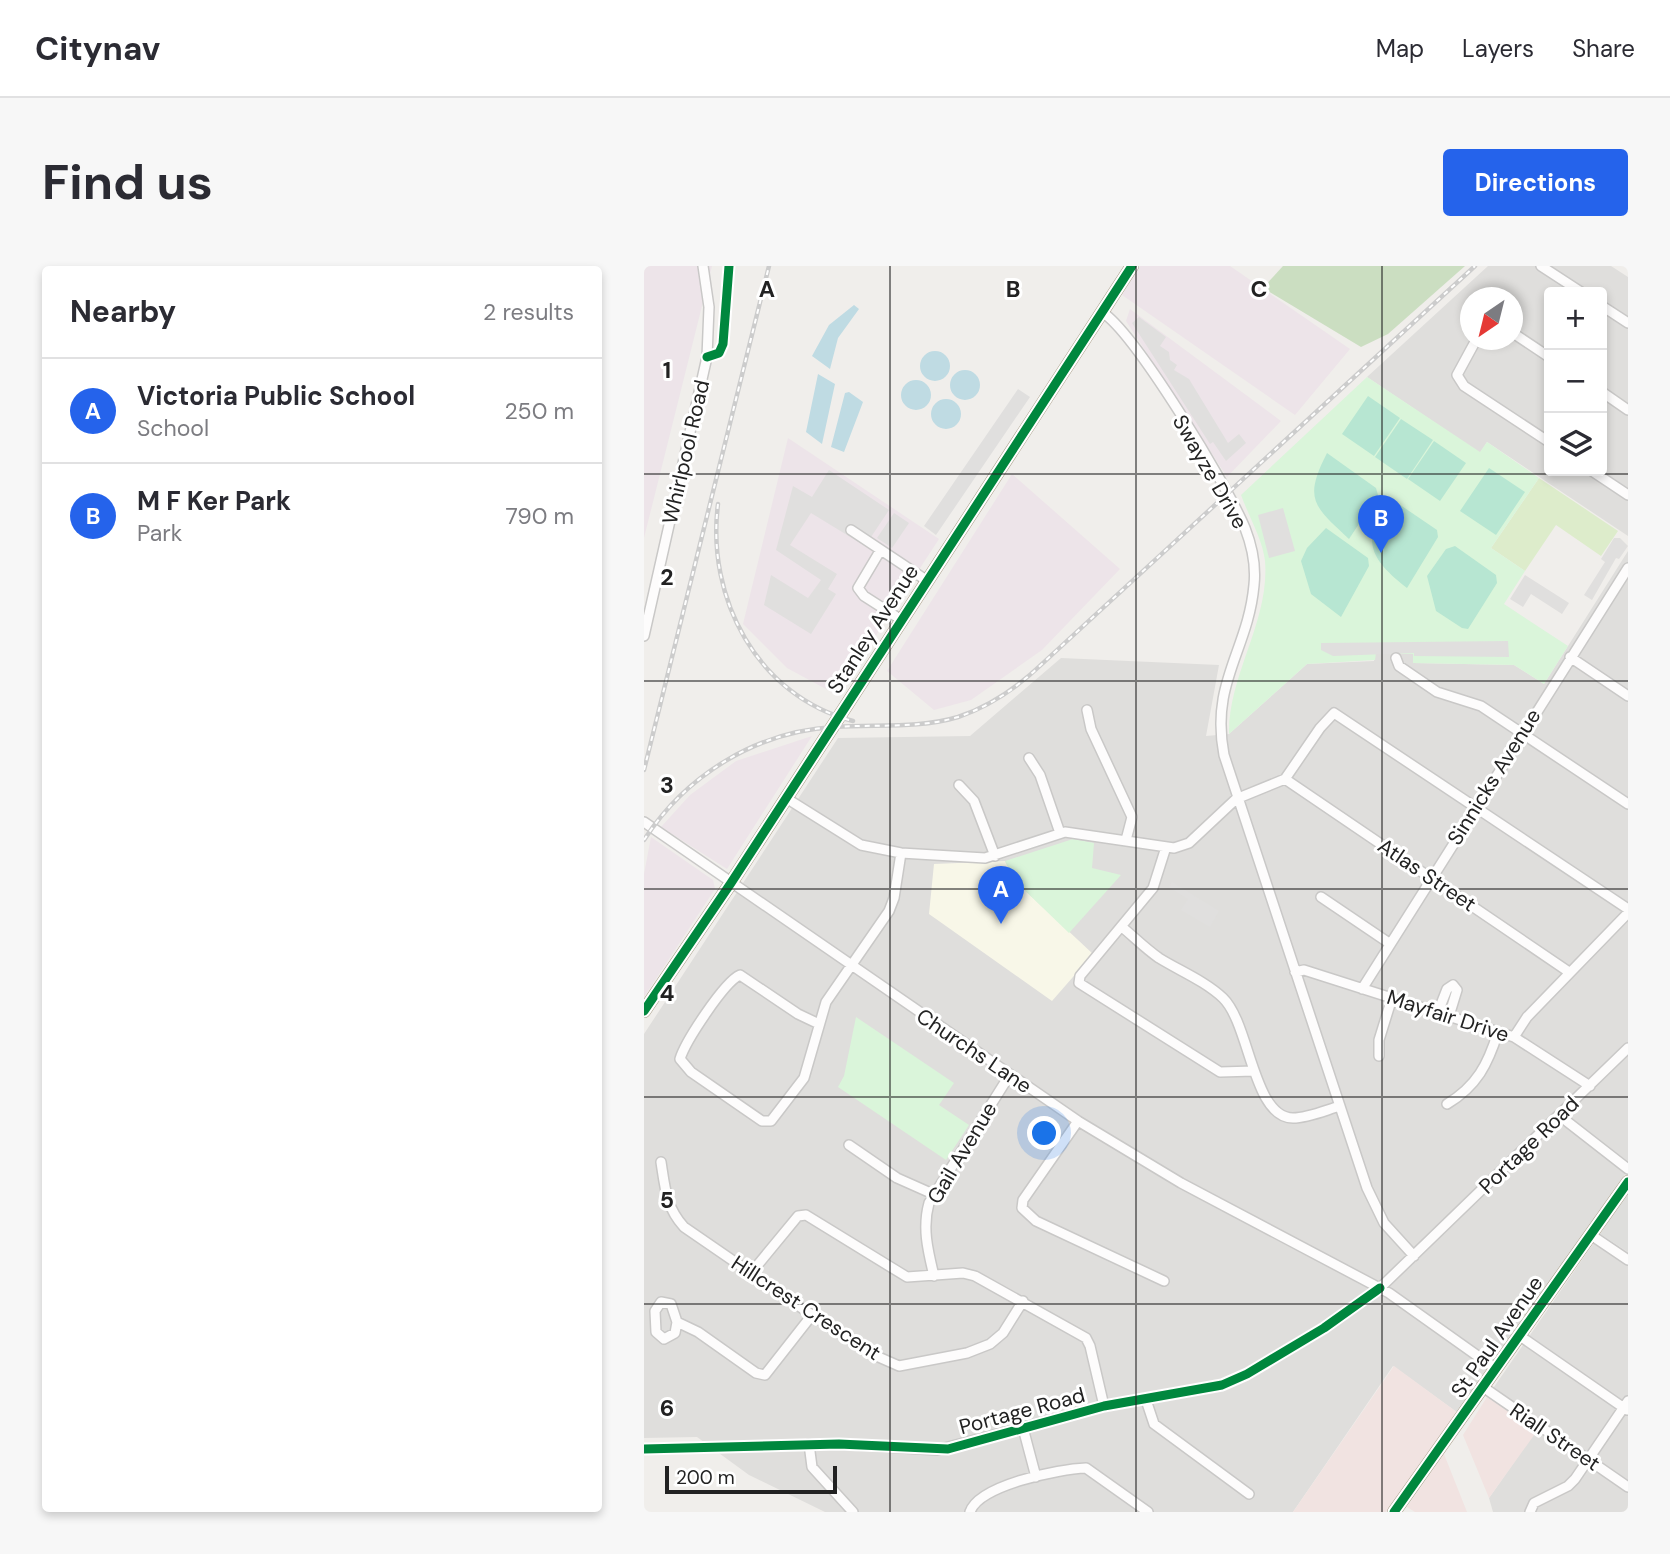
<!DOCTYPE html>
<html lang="en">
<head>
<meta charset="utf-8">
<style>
  :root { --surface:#fff; --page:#f7f7f7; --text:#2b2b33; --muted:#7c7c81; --line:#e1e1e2; --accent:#2563eb }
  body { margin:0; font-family:"DM Sans",sans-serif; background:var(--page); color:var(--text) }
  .controls { position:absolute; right:21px; top:21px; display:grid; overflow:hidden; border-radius:7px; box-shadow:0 4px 10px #0003 }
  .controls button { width:63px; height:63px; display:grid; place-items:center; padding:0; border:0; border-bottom:2px solid var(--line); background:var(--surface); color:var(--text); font:35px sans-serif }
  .compass { position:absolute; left:816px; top:21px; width:63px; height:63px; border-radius:50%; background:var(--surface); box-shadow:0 4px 10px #0003; rotate:215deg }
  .scale { position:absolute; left:21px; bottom:18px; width:172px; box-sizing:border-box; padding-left:7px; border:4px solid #222; border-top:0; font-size:19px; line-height:24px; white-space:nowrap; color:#222; -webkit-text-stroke:5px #fff; paint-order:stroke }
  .you { position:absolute; left:401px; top:868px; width:24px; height:24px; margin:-18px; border:5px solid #fff; border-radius:50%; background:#1a73e8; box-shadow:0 0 0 10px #1a73e833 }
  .badge { display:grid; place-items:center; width:46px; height:46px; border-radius:50%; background:var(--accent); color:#fff; font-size:23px; font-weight:700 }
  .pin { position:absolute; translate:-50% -58px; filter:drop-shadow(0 2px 4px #0008) }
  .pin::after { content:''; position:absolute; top:37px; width:24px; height:21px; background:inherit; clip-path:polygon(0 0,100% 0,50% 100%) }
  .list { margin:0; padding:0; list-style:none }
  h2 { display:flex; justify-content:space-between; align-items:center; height:91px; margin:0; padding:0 28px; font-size:30px }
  h2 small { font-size:23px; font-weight:400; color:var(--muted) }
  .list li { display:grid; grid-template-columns:46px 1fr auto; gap:21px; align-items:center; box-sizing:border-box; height:105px; padding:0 28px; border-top:2px solid var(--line) }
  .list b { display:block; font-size:26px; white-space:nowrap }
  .list p { margin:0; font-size:23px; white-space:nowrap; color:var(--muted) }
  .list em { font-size:23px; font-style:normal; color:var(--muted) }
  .icon { flex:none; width:38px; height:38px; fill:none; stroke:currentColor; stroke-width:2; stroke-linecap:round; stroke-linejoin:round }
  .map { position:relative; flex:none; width:984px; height:1246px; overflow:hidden; border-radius:7px }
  header { display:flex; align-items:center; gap:42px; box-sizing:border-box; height:98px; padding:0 35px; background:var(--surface); border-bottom:2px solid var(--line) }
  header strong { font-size:33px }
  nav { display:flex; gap:38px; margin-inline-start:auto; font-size:24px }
  .intro { display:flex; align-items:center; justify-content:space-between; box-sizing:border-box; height:168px; padding:0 42px }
  h1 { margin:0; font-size:49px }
  .button { padding:18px 32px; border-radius:7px; background:var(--accent); color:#fff; font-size:24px; font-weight:700 }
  main { display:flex; gap:42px; padding:0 42px }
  aside { flex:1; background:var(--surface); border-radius:7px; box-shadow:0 4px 10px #0003 }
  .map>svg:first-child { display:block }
  .residential { fill:#dfdedc; fill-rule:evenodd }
  .commercial { fill:#f1e3e1 }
  .industrial { fill:#ede4e9 }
  .education { fill:#f8f7e8 }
  .religious { fill:#dededc }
  .grass { fill:#ddeccb }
  .forest { fill:#cbdec1 }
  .park { fill:#daf5da }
  .pitch { fill:#b7e6d2 }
  .parking { fill:#e0dfde }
  .water { fill:#bfdbe3 }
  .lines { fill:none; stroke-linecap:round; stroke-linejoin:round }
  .minor-casing { stroke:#c9c8c7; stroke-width:12 }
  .major-casing { stroke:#a79c86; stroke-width:14 }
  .minor { stroke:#fdfcfc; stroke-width:9 }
  .major { stroke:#f3ede7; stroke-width:10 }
  .rail-casing { stroke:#ccc; stroke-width:4.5 }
  .rail { stroke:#fff; stroke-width:2; stroke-dasharray:5; stroke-linecap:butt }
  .cycleway-casing { stroke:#fff; stroke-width:13 }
  .cycleway { stroke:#00873e; stroke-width:9 }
  .grid { fill:none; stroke:#222; stroke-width:2; stroke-opacity:0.55 }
  .labels { text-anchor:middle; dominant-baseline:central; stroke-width:6; stroke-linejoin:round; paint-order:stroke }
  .street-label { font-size:21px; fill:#222; stroke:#fff }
  .grid-label { font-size:23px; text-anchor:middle; font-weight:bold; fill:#222; stroke:#fff; stroke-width:6; stroke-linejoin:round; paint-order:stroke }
</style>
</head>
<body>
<header>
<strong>Citynav</strong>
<nav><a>Map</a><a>Layers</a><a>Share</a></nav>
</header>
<div class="intro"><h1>Find us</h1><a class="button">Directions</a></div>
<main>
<aside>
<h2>Nearby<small>2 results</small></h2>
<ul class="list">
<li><span class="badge">A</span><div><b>Victoria Public School</b><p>School</p></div><em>250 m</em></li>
<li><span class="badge">B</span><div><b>M F Ker Park</b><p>Park</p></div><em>790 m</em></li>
</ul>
</aside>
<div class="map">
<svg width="984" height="1246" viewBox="0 0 984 1246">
  <rect width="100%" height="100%" fill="#f0eeeb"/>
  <path class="residential" d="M 844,0 L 967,0 L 984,11 L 984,270 L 843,176 L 836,187 L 723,111 ZM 905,26 L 958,26 L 958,205 L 905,205 ZM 827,32 L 869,32 L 869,74 L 827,74 Z
    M 984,285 L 984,904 L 814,1147 L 749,1100 L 649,1246 L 181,1246 L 105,1209 L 53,1171 L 0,1172 L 0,768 L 194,472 L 326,470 L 417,392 L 575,399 L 562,470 L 585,468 L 663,398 L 730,395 L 731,387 L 769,388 L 770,397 L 870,399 L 900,418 Z
    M 956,968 L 984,986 L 984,1246 L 849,1246 L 845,1232 L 892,1165 L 843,1131 Z"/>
  <path class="commercial" d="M 750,1100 L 814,1147 L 742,1246 L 649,1246 Z
    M 843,1131 L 893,1165 L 845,1232 L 819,1169 Z
    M 800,1188 L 823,1246 L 771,1246 L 763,1241 Z"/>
  <path class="industrial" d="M 0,0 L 68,0 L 0,272 Z
    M 496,0 L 586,0 L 706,83 L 651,149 L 478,29 Z
    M 486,43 L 637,155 L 583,211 L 482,55 Z
    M 144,172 L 295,273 L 193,429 L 143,402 L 99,358 Z
    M 368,208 L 476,303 L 398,384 L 327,434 L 290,444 L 243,405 Z
    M 168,470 L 83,603 L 17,561 L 46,529 L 92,495 Z
    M 7,571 L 69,614 L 71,623 L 0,731 L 0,608 Z"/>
  <path class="education" d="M 361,595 L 371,615 L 449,688 L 408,735 L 285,648 L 290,598 Z"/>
  <path class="religious" d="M 984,926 L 984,986 L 956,968 Z"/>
  <path class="grass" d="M 895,212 L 974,265 L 957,290 L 912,259 L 881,305 L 847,282 Z"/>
  <path class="forest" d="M 639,0 L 821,0 L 744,68 L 717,81 L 619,22 Z"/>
  <path class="park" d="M 723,111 L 836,186 L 843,176 L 895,212 L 847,282 L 881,305 L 860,338 L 924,380 L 900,418 L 870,399 L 769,397 L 769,388 L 732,387 L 731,394 L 663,398 L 585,468 C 584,409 626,355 621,295 C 619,274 604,249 597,229 Z
    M 429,573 L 450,577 L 448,602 L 477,609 L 425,667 L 371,615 L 361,595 Z
    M 212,751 L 310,817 L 295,839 L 325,859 L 302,894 L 194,821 L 200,810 Z"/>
  <path class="pitch" d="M 724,130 L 756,152 L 730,190 L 698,168 Z
    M 757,153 L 789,174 L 763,213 L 731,191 Z
    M 790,175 L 822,197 L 796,235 L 764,213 Z
    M 683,187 L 732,222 L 734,229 L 705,273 C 670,240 659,234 683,187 Z
    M 845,202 L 881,226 L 852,269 L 816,245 Z
    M 746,232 L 793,264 L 794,271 L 763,322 C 725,292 716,274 746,232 Z
    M 682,262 L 724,292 L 725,300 L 697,351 L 667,328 L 657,295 L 663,282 Z
    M 811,280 L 852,309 L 853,317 L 824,363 L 818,362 L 792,345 L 783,310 L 802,283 Z"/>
  <path class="parking" d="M 495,51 L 522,71 L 516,80 L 525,86 L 526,94 L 533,99 L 530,104 L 545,113 L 584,177 L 595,168 L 602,177 L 582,195 L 569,176 L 566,178 L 488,57 Z
    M 374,123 L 386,131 L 292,269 L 280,260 Z
    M 185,204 L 245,244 L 221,280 L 167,247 L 146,279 L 193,308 L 184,323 L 192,328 L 167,368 L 120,339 L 127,309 L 164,332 L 177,314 L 132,284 L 149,220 L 168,231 Z
    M 639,242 L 651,285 L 625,292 L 614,249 Z
    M 250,247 L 265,257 L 248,282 L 233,272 Z
    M 970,272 L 976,272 L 984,280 L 975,293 L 972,292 L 948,334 L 940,329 L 961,296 L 957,293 Z
    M 881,309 L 925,337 L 918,348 L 887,328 L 879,341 L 866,333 Z
    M 864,375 L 865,391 L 770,390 L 770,387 L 689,390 L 677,384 L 677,377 Z
    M 528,616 L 575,645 L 566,661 L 537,644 L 544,633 L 525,621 Z"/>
  <path class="water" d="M 210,39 L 215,43 L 194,72 L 186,103 L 168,90 L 185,59 Z
    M276 100a15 15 0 1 1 30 0a15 15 0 1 1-30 0Z
    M306 119a15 15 0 1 1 30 0a15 15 0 1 1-30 0Z
    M 174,108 L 191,118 L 178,178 L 162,166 Z
    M257 129a15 15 0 1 1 30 0a15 15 0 1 1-30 0Z
    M 205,126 L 219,136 L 200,186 L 187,181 L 201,127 Z
    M287 148a15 15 0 1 1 30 0a15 15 0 1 1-30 0Z"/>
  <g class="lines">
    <defs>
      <path id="minor" d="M 897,0 L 937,26
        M 958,40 L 984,57
        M 458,46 C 492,68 584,221 601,262 C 608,280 612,300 610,319 C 604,385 566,416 580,489 L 723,922 L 740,957 L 770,990
        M 869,67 L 905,91
        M 832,74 L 813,109 L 820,120 L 905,176
        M 958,126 L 984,144
        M 948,205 L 984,229
        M 207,264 L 282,314
        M 236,285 L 214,322 L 220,330 L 256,353
        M 0,370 L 63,91 L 65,41 L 59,0
        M 926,391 L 984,430
        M 752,392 L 755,400 L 793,426 L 837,440 L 984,538
        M 443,444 L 447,463 L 488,551 L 482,574
        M 385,492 L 396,509 L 416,567
        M 641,513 L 925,706
        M 315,519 L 330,535 L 351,590
        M 142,532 L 217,579 L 257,587 L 341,592 L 421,566 L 530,582 L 545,577 L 592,533 L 641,513 L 676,462 L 690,447 L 984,643
        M 0,556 L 434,855 L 537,917 L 745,1027 L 852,1103
        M 522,581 L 509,622 L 436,710 L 435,717 L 576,806 L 610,805
        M 677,631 L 745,677
        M 478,661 C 490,671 502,683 515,692 C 536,705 561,715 579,732 C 606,758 609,852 649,852 C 664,852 682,844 696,840
        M 651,706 L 660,704 L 870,771 L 946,820
        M 718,723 L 984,302
        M 794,746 L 803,723 L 809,719 L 813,724 L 805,750
        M 175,758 L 154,748 L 96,709 C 80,716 41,776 36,793 L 47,806 L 118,855 L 127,855 L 160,812 L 182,736 L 245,645 L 250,632 L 257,587
        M 870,771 L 883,751 L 984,647
        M 735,790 L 735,774 L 748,732
        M 803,838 C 833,820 844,798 854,766
        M 916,850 L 984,903
        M 434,855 L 379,934 L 378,942 L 392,955 L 520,1015
        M 205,879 L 253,912 L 289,928
        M 17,896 C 21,922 22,941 40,961 L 168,1049 L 230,1089 L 255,1100 L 323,1087 L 346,1078 L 359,1067 L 379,1035
        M 947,969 L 984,994
        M 107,1007 L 154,950 L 162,949 L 263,1011 L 319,1007 L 331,1010 L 442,1072 L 446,1080 L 460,1140
        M 290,1010 C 284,985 278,962 285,937 L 365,810
        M 17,1036 L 27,1038 L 33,1056 L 31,1067 L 20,1073 L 12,1066 L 11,1045 Z
        M 33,1056 L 54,1066 L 112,1107 L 121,1109 L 168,1049
        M 876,1070 L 983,1144
        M 839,1121 L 984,1221
        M 502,1134 L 510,1158 L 605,1228
        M 379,1162 L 392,1211
        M 165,1178 L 168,1201 L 209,1246
        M 0,1183 L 195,1178 L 293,1184 L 460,1140 L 578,1119 L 603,1108 L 680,1062 L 736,1022 L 984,782
        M 326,1246 C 335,1219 415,1203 442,1202 L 504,1246
        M 886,1246 L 890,1237 L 924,1220 L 931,1213 L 984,1135"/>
      <path id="major" d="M 0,745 L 87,617 L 488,0
        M 750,1246 L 984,916"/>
    </defs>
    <use href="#minor" class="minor-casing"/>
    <use href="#major" class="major-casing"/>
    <use href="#minor" class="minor"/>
    <use href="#major" class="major"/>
    <defs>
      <path id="rail" d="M 74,238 C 62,332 113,430 209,455
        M 0,504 L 125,0
        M 0,574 C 42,509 113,465 191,461 C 232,458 274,463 314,451 C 347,440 374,421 399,397 L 831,0"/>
    </defs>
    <use href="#rail" class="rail-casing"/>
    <use href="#rail" class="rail"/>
    <defs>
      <path id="cycleway" d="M 63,91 L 75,87 L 79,78 L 85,0
        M 0,745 L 87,617 L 488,0
        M 0,1183 L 195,1178 L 304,1183 L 460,1140 L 578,1119 L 603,1108 L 680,1062 L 736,1022
        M 750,1246 L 984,916"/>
    </defs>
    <use href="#cycleway" class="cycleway-casing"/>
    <use href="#cycleway" class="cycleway"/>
  </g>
  <path class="grid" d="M 246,0 L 246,1246M 492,0 L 492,1246M 738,0 L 738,1246M 0,208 L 984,208M 0,415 L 984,415M 0,623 L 984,623M 0,831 L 984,831M 0,1038 L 984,1038"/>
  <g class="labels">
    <g class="street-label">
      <text transform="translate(42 186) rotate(-77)">Whirlpool Road</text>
      <text transform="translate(566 206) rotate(60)">Swayze Drive</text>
      <text transform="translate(229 363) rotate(-57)">Stanley Avenue</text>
      <text transform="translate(850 511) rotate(-58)">Sinnicks Avenue</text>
      <text transform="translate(783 609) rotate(34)">Atlas Street</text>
      <text transform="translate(804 750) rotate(18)">Mayfair Drive</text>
      <text transform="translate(330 785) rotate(34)">Churchs Lane</text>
      <text transform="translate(885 879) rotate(-44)">Portage Road</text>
      <text transform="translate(318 887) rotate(-59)">Gail Avenue</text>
      <text transform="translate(162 1042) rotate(33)">Hillcrest Crescent</text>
      <text transform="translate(853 1071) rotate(-55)">St Paul Avenue</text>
      <text transform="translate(378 1145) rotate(-15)">Portage Road</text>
      <text transform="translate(911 1171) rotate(34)">Riall Street</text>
    </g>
  </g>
  <g class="grid-label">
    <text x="123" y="31">A</text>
    <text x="369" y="31">B</text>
    <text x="615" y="31">C</text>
    <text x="23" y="112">1</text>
    <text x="23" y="319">2</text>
    <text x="23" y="527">3</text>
    <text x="23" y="735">4</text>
    <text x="23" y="942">5</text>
    <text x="23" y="1150">6</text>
  </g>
</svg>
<div class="controls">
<button>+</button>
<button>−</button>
<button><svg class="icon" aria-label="layers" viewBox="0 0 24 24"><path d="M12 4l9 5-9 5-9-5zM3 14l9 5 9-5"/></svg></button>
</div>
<svg class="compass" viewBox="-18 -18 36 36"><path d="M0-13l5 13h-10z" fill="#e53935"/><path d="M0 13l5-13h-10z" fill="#7c7c81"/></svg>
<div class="scale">200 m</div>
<div class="you"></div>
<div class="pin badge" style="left:357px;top:658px">A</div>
<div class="pin badge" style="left:737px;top:287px">B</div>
</div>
</main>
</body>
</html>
